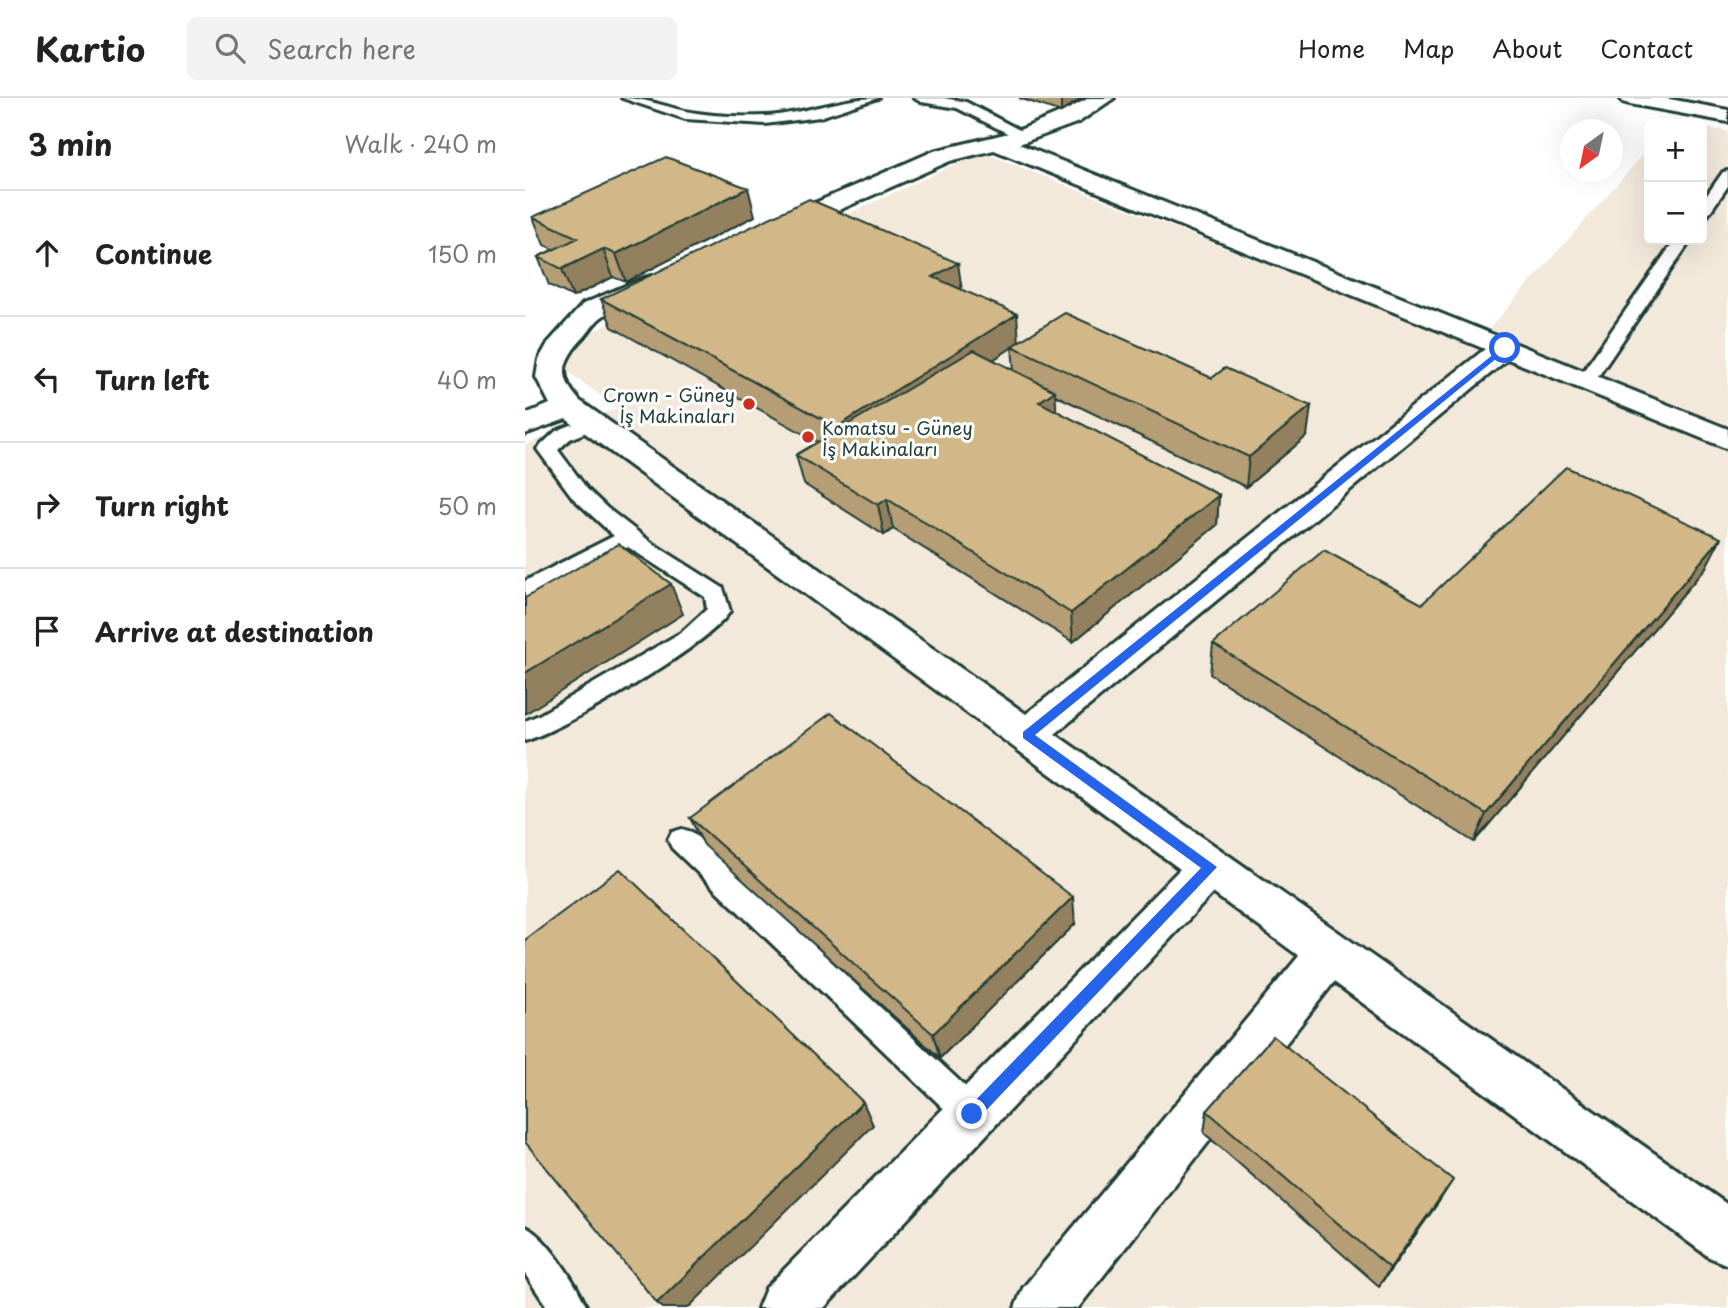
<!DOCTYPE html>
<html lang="en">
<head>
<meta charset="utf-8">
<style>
  :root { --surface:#fff; --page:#f2f2f2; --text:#222; --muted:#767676; --line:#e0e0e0 }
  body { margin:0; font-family:"Playpen Sans",sans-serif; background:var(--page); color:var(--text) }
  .controls { position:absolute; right:21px; top:21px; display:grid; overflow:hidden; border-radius:10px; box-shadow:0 7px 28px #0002 }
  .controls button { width:63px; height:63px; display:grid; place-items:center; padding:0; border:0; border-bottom:2px solid var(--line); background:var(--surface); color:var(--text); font:35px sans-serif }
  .compass { position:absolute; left:1035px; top:21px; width:63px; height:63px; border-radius:50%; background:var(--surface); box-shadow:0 7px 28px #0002; rotate:213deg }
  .stop { position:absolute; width:21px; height:21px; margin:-16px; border:5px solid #2563eb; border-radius:50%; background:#fff }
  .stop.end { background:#2563eb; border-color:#fff; box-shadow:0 2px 7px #0008 }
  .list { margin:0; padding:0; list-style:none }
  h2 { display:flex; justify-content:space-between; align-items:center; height:91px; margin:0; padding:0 28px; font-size:30px }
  h2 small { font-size:23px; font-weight:400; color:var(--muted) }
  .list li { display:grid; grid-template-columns:46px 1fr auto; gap:21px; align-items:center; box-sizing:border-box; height:126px; padding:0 28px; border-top:2px solid var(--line) }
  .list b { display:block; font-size:26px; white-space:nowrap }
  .list em { font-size:23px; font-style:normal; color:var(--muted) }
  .icon { flex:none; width:38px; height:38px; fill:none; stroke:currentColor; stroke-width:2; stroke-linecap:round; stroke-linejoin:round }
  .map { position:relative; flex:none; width:1203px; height:1210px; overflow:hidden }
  header { display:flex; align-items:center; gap:42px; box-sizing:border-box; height:98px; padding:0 35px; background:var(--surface); border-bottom:2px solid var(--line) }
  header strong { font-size:33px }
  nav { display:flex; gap:38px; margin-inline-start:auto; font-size:24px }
  .search { width:490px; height:63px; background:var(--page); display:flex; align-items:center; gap:18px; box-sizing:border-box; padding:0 24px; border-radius:10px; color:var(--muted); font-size:26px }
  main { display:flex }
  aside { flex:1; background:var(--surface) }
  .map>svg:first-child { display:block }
  .built { fill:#f2e9db }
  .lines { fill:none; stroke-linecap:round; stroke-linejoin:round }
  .service-casing { stroke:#1f3d34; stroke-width:6 }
  .minor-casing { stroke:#1f3d34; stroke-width:6 }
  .tertiary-casing { stroke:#1f3d34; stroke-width:6 }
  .service { fill:#fff; fill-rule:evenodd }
  .minor { fill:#fff; fill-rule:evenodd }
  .tertiary { fill:#fff; fill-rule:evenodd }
  .wall { fill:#b59d75; stroke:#1f3d34; stroke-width:2; fill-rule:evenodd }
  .shaded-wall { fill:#93805f; stroke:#1f3d34; stroke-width:2 }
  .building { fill:#d2b788; stroke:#1f3d34; stroke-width:2 }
  .route { fill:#2563eb }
  .poi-dot { fill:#c8321e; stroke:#fff; stroke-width:2.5 }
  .labels { text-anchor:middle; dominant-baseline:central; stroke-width:6; stroke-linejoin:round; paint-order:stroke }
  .far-poi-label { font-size:18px; fill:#1f3d34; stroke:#fff; text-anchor:end }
</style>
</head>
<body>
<header>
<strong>Kartio</strong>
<div class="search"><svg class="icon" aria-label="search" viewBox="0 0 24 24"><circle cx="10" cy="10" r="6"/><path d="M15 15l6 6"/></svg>Search here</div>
<nav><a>Home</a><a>Map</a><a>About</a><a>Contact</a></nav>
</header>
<main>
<aside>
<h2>3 min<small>Walk · 240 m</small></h2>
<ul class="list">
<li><svg class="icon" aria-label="ahead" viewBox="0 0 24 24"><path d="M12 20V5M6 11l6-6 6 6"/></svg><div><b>Continue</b></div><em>150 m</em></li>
<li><svg class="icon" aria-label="left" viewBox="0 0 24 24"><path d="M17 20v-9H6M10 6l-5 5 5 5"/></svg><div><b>Turn left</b></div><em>40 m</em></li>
<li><svg class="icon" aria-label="right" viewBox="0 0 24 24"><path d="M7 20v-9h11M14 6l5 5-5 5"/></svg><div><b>Turn right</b></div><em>50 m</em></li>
<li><svg class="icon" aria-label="arrive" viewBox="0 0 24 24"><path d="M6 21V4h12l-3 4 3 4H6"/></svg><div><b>Arrive at destination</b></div></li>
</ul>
</aside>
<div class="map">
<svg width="1203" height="1210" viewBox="0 0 1203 1210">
  <rect width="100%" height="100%" fill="#fff"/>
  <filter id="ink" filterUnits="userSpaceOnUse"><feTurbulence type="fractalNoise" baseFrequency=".0143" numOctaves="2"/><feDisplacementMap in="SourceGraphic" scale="14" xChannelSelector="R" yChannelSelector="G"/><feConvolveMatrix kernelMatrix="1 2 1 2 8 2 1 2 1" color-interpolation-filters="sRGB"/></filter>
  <g filter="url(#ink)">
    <path class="built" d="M 1177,29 L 1203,33 L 1203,1210 L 0,1210 L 0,347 L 92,310 L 19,256 L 457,54 L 949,248 L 1124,50 L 1124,142 L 1177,142 Z"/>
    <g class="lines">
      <defs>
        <path id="service" d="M 97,0 C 120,0 138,8 160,13 C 185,18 216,19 241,18 C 279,16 315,0 353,0 L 295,19 L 240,26 L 160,21 Z
          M 389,0 L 419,0 L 441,4 L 506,38 L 504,41 L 494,41 L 432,10 L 396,4 Z
          M 1203,73 L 1203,88 L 1182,118 L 1177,120 L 1177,104 L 1198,74 Z
          M 1150,142 L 1166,142 L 1068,286 L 1054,286 L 1052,282 Z
          M 66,319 L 76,325 L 73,329 L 45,341 L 33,352 L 62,391 L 82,410 L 127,445 L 198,490 L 205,513 C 185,547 41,630 0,643 L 0,623 L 14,617 L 157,534 L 182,511 L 180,499 L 103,449 L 0,501 L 0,483 L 89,438 L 48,400 L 12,351 L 31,333 Z
          M 157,731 L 167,734 L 458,1005 L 463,1016 L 458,1027 L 447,1032 L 436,1027 L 147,750 L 143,742 L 147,734 Z
          M 0,1129 C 22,1138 52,1187 62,1210 L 23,1210 L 0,1176 Z"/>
        <path id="minor" d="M 564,0 L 589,0 L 554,24 L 494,46 L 1203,331 L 1203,351 L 983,261 L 530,636 L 1203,1107 L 1203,1167 L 1184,1159 L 809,884 L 553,1210 L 490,1210 L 498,1190 L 774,858 L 688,795 L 299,1210 L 233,1210 L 241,1190 L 655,771 L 41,321 L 0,336 L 0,316 L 25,306 L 11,279 L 14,261 L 23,245 L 58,206 L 119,180 L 128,178 L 137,180 L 141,186 L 137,192 C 118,200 95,206 78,218 C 70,223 66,231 60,238 C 38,261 31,277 55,303 L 501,616 L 960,251 L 469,52 L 425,63 L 262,135 L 253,137 L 244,135 L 241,130 L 244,125 L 409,53 L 492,33 L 538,14 Z"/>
        <path id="tertiary" d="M 1095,0 L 1139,0 L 1203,12 L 1203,24 L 1105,6 L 1098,4 Z"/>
      </defs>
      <use href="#service" class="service-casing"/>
      <use href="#minor" class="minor-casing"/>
      <use href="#tertiary" class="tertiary-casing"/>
      <use href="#service" class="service"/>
      <use href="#minor" class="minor"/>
      <use href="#tertiary" class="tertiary"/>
    </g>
    <path class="wall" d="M 494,0 L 557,0 L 536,14 Z
      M 230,118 L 101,184 L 88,179 L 48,199 L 24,187 L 13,159 L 29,151 L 19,147 L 8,119 Z
      M 436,192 L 494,244 L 782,338 L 721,389 L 530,297 L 531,313 L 694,397 L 692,427 L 548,544 L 368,431 L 359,437 L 279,386 L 271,357 L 293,344 L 87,229 L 76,201 ZM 487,249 L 489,272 L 468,262 Z
      M 1181,469 L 949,744 L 685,576 L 688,546 L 897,506 Z
      M 165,720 L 550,826 L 415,960 L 179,747 Z
      M 682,1013 L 915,1102 L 854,1188 L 679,1035 Z"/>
    <path class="shaded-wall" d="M 536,0 L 557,0 L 536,14 Z
      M 223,90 L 230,118 L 101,184 L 91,156 Z
      M 78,151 L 88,179 L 48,199 L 37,171 Z
      M 433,165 L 437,193 L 408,179 Z
      M 492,216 L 494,245 L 319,358 L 312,329 Z
      M 530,293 L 532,322 L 514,304 Z
      M 786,308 L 782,338 L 721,389 L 724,359 Z
      M 694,397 L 692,427 L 548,544 L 546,515 Z
      M 362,401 L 368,431 L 359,437 L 353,407 Z
      M 1196,440 L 1181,469 L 949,744 L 961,716 Z
      M 146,486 L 158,516 L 0,616 L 0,575 Z
      M 548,799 L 550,826 L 415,960 L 408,936 Z
      M 338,1004 L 348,1027 L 163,1210 L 138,1210 L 132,1205 Z
      M 928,1082 L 915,1102 L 854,1188 L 865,1170 Z"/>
    <path class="building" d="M 141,59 L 223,90 L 91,156 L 78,151 L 37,171 L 13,159 L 53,140 L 8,119 Z
      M 284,101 L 433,165 L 408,179 L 492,216 L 312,329 L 76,201 Z
      M 540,215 L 687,280 L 700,270 L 786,308 L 724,359 L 487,248 Z
      M 449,252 L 530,293 L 514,304 L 694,397 L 546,515 L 362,401 L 353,407 L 271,357 Z
      M 1041,369 L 1196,440 L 961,716 L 688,546 L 799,452 L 897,506 Z
      M 94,446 L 146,486 L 0,575 L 0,500 Z
      M 306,615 L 548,799 L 408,936 L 165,720 Z
      M 95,771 L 338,1004 L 132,1205 L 0,1044 L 0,842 Z
      M 748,938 L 928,1082 L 865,1170 L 682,1013 Z"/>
  </g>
  <path class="route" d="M 980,247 L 983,251 L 510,637 L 692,769 L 452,1022 L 447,1024 L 442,1022 L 439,1016 L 442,1011 L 676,770 L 498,640 L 498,634 Z"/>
  <g class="poi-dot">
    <circle cx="224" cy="306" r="7"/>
    <circle cx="283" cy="339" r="7"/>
  </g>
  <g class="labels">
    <g class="far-poi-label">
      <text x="210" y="296">Crown - Güney<tspan x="210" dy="21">İş Makinaları</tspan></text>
      <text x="297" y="329" text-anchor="start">Komatsu - Güney<tspan x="297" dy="21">İş Makinaları</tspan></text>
    </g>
  </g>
</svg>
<div class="controls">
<button>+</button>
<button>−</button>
</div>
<svg class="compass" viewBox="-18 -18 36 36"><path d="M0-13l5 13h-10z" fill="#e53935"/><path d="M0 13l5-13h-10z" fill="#767676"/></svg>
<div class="stop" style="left:980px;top:250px"></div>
<div class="stop end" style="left:447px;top:1016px"></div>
</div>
</main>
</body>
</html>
